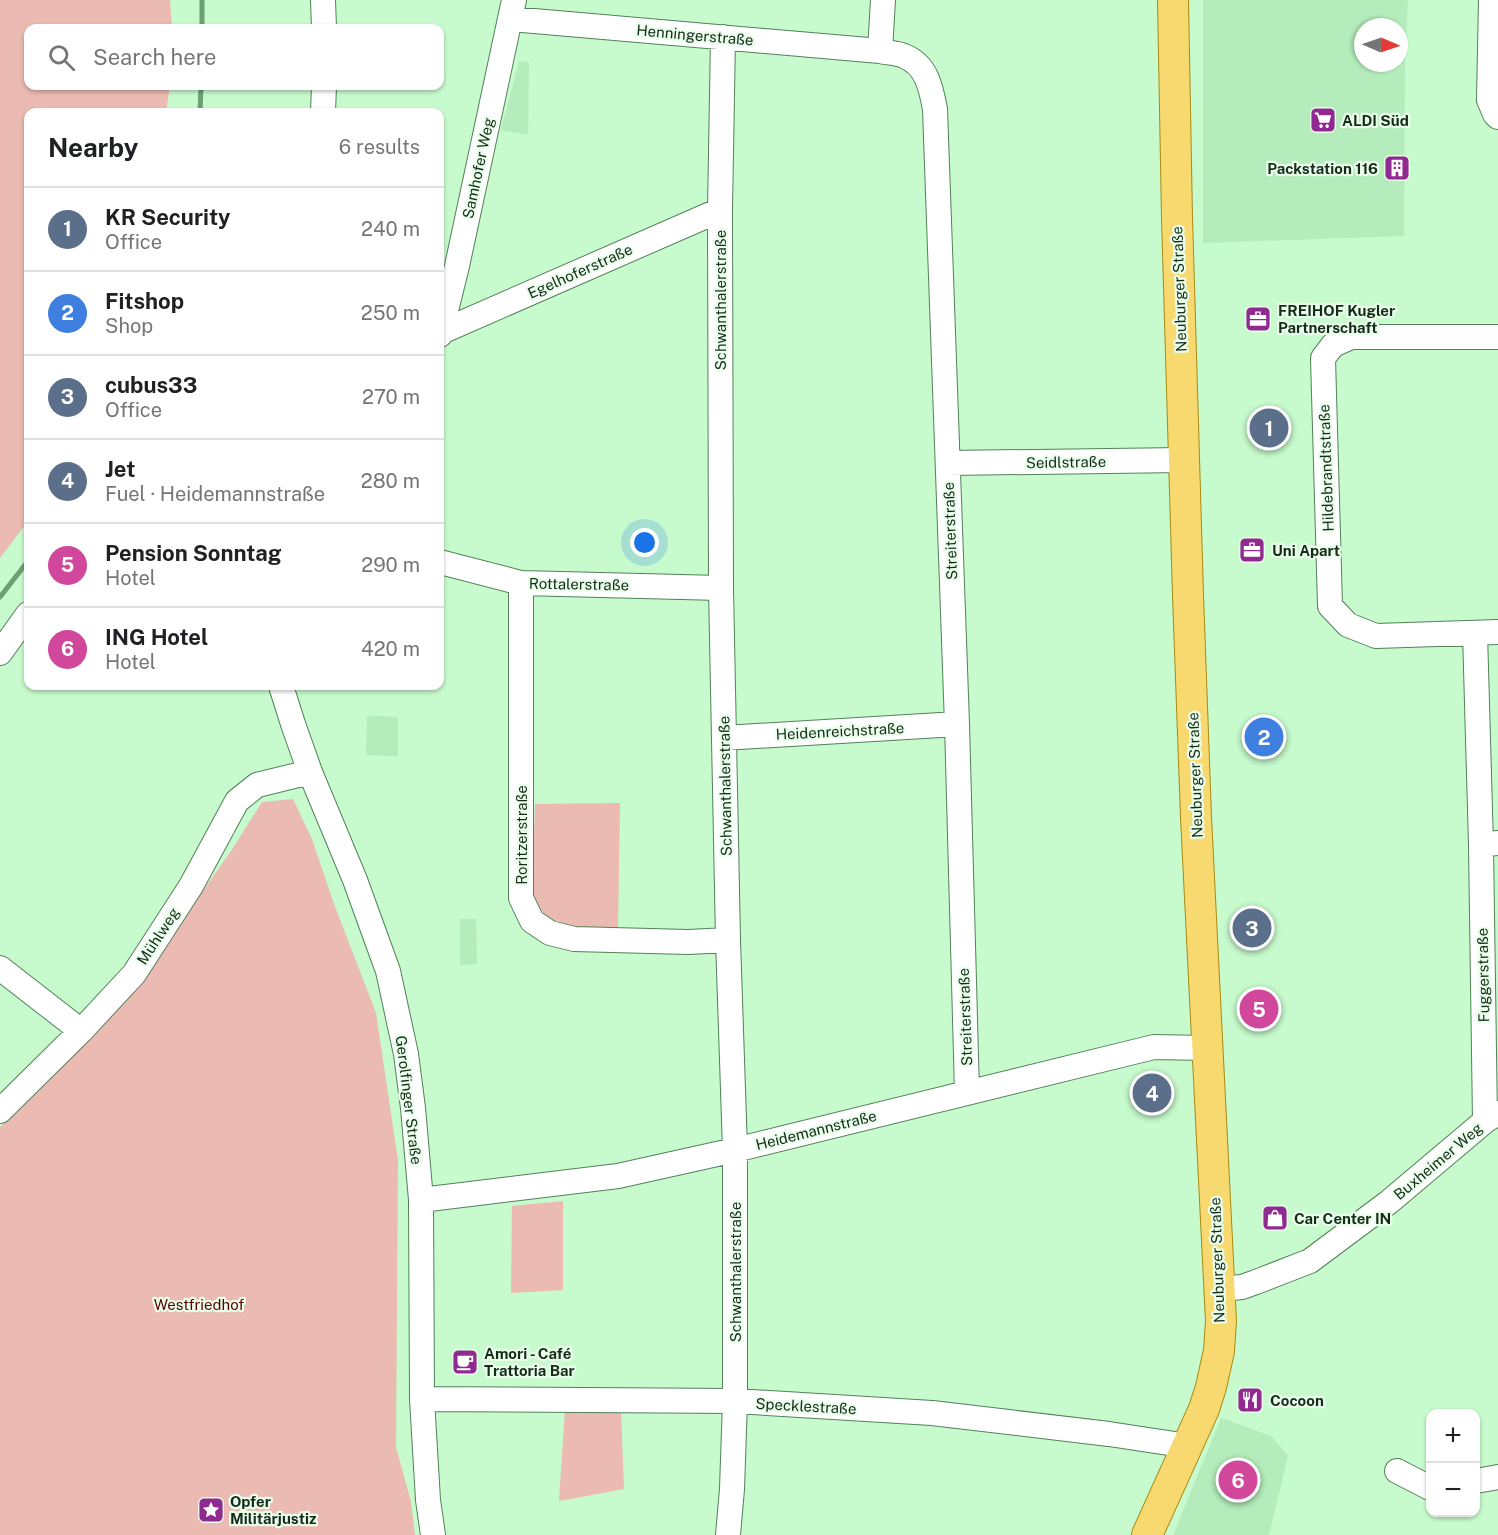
<!DOCTYPE html>
<html lang="en">
<head>
<meta charset="utf-8">
<style>
  :root { --surface:#fff; --page:#f2f2f2; --text:#202124; --muted:#757577; --line:#e0e0e0; --accent:#111827 }
  body { margin:0; font-family:"Public Sans",sans-serif; background:var(--page); color:var(--text) }
  .controls { position:absolute; right:18px; bottom:18px; display:grid; overflow:hidden; border-radius:12px; box-shadow:0 2px 4px #0004 }
  .controls button { width:54px; height:54px; display:grid; place-items:center; padding:0; border:0; border-bottom:2px solid var(--line); background:var(--surface); color:var(--text); font:30px sans-serif }
  .compass { position:absolute; left:1354px; top:18px; width:54px; height:54px; border-radius:50%; background:var(--surface); box-shadow:0 2px 4px #0004; rotate:92deg }
  .you { position:absolute; left:645px; top:543px; width:21px; height:21px; margin:-15px; border:4px solid #fff; border-radius:50%; background:#1a73e8; box-shadow:0 0 0 9px #1a73e833 }
  .badge { display:grid; place-items:center; width:39px; height:39px; border-radius:50%; background:var(--accent); color:#fff; font-size:20px; font-weight:700 }
  .pin { position:absolute; translate:-50% -50%; border:3px solid #fff; box-shadow:0 2px 6px #0006 }
  .list { margin:0; padding:0; list-style:none }
  h2 { display:flex; justify-content:space-between; align-items:center; height:78px; margin:0; padding:0 24px; font-size:26px }
  h2 small { font-size:20px; font-weight:400; color:var(--muted) }
  .list li { display:grid; grid-template-columns:39px 1fr auto; gap:18px; align-items:center; box-sizing:border-box; height:84px; padding:0 24px; border-top:2px solid var(--line) }
  .list b { display:block; font-size:22px; white-space:nowrap }
  .list p { margin:0; font-size:20px; white-space:nowrap; color:var(--muted) }
  .list em { font-size:20px; font-style:normal; color:var(--muted) }
  .icon { flex:none; width:33px; height:33px; fill:none; stroke:currentColor; stroke-width:2; stroke-linecap:round; stroke-linejoin:round }
  .map { position:relative; flex:none; width:1498px; height:1535px; overflow:hidden }
  .search { position:absolute; background:var(--surface); box-shadow:0 2px 4px #0004; left:24px; top:24px; width:420px; height:66px; display:flex; align-items:center; gap:15px; box-sizing:border-box; padding:0 21px; border-radius:12px; color:var(--muted); font-size:22px }
  .panel { position:absolute; background:var(--surface); box-shadow:0 2px 4px #0004; left:24px; top:108px; width:420px; height:582px; border-radius:12px }
  .map>svg:first-child { display:block }
  .built { fill:#b4ecbb; fill-rule:evenodd }
  .green { fill:#ebbab2 }
  .lines { fill:none; stroke-linecap:round; stroke-linejoin:round }
  .stream { stroke:#69a172; stroke-width:5 }
  .minor-casing { stroke:#53815a; stroke-width:26 }
  .major-casing { stroke:#a68b14; stroke-width:32 }
  .minor { stroke:#fff; stroke-width:24 }
  .major { stroke:#f8d970; stroke-width:30 }
  .labels { text-anchor:middle; dominant-baseline:central; stroke-width:4.5; stroke-linejoin:round; paint-order:stroke }
  .street-label { font-size:15px; fill:#172b1a; stroke:#eafeec }
  .poi-label { font-size:15px; font-weight:bold; fill:#172b1a; stroke:#eafeec; text-anchor:start }
  .park-label { font-size:15px; fill:#5b0001; stroke:#eafeec }
</style>
</head>
<body>
<div class="map">
<svg width="1498" height="1535" viewBox="0 0 1498 1535">
  <rect width="100%" height="100%" fill="#c7facd"/>
  <path class="built" d="M 1203,0 L 1408,0 L 1405,58 L 1404,236 L 1203,243 ZM 1363,27 L 1399,27 L 1399,63 L 1363,63 Z
    M 519,61 L 529,62 L 528,135 L 501,130 Z
    M 367,716 L 398,717 L 398,756 L 366,755 Z
    M 460,919 L 476,919 L 477,964 L 460,965 Z
    M 1221,1418 L 1271,1436 L 1288,1456 L 1269,1535 L 1173,1535 Z"/>
  <path class="green" d="M 0,0 L 170,0 L 172,28 L 28,28 L 28,86 L 170,86 L 166,112 L 28,112 L 28,521 L 0,558 Z
    M 293,799 L 312,839 L 334,904 L 376,1013 L 398,1160 L 396,1447 L 411,1502 L 415,1535 L 0,1535 L 0,1127 L 117,1011 L 231,851 L 262,802 Z
    M 620,803 L 618,930 L 576,929 L 540,916 L 532,897 L 535,804 Z
    M 563,1201 L 563,1290 L 511,1293 L 512,1206 Z
    M 565,1409 L 621,1410 L 624,1489 L 559,1501 Z"/>
  <g class="lines">
    <path class="stream" d="M 202,28 L 202,0
      M 200,112 L 201,86
      M 0,597 L 28,561"/>
    <defs>
      <path id="minor" d="M 323,0 L 324,28
        M 883,0 L 880,51 C 888,53 897,53 904,56 C 927,65 931,88 935,109 L 957,724 L 967,1093
        M 1491,0 L 1489,100 L 1495,114 L 1498,117
        M 511,19 L 880,51
        M 723,37 L 720,210 L 721,588 L 728,940 L 735,1150 L 735,1401 L 732,1489 L 728,1535
        M 323,112 L 324,86
        M 441,332 L 720,210
        M 440,335 L 457,266 L 514,0
        M 1498,337 L 1351,337 L 1333,345 L 1323,358 L 1330,606 L 1348,625 L 1376,636 L 1498,632
        M 948,463 L 1183,460
        M 440,562 L 521,583 L 721,588
        M 521,583 L 521,898 L 532,921 L 550,933 L 574,939 L 688,942 L 728,940
        M 1475,633 L 1481,845
        M 0,653 L 28,614
        M 281,686 L 293,724 L 310,772 L 355,880 L 388,971 L 406,1054 L 413,1108 L 421,1200 L 422,1399 L 428,1500 L 433,1535
        M 724,738 L 957,724
        M 0,968 L 81,1031
        M 0,1111 L 81,1031 L 134,974 L 191,886 L 237,801 L 257,785 L 310,772
        M 1485,1121 L 1481,845 L 1498,843
        M 421,1200 L 618,1176 L 735,1150 L 1154,1047 L 1207,1048
        M 1220,1289 L 1242,1287 L 1256,1282 L 1310,1261 L 1389,1202 L 1485,1121 L 1498,1113
        M 422,1399 L 735,1401 L 932,1413 L 1109,1434 L 1188,1446
        M 1397,1471 L 1430,1488
        M 1476,1481 L 1498,1477"/>
      <path id="major" d="M 1147,1535 L 1204,1409 L 1211,1387 L 1219,1351 L 1221,1321 L 1196,817 L 1188,595 L 1177,218 L 1173,0"/>
    </defs>
    <use href="#minor" class="minor-casing"/>
    <use href="#major" class="major-casing"/>
    <use href="#minor" class="minor"/>
    <use href="#major" class="major"/>
  </g>
  <defs>
    <symbol id="supermarket-square" viewBox="-11 -11 22 22"><rect x="-9" y="-9" width="18" height="18" rx="4" fill="#912a90" stroke="#eafeec"/><path d="M-6-5.5h2.5l.6 2H6L4.5 2H-2.5L-4.4-4H-6ZM-1.5 3.2a1.3 1.3 0 1 0 .1 0ZM3 3.2a1.3 1.3 0 1 0 .1 0Z" fill="#fff"/></symbol>
    <symbol id="building-square" viewBox="-11 -11 22 22"><rect x="-9" y="-9" width="18" height="18" rx="4" fill="#912a90" stroke="#eafeec"/><path d="M-4-6H4V6H1V3H-1V6H-4ZM-2.5-4.3h1.7v1.8h-1.7ZM.8-4.3h1.7v1.8H.8ZM-2.5-1h1.7V.8h-1.7ZM.8-1h1.7V.8H.8Z" fill="#fff"/></symbol>
    <symbol id="office-square" viewBox="-11 -11 22 22"><rect x="-9" y="-9" width="18" height="18" rx="4" fill="#912a90" stroke="#eafeec"/><path d="M-6-3h4V-5.5h4V-3h4V5H-6ZM-1-4.5V-3h2v-1.5ZM-6 0V1H6V0Z" fill="#fff"/></symbol>
    <symbol id="shop-square" viewBox="-11 -11 22 22"><rect x="-9" y="-9" width="18" height="18" rx="4" fill="#912a90" stroke="#eafeec"/><path d="M-5-2.5h2.3a2.7 3.5 0 0 1 5.4 0H5L5.5 6h-11ZM-1.5-2.5h3a1.5 2.3 0 0 0-3 0Z" fill="#fff"/></symbol>
    <symbol id="cafe-square" viewBox="-11 -11 22 22"><rect x="-9" y="-9" width="18" height="18" rx="4" fill="#912a90" stroke="#eafeec"/><path d="M-5.5-4.5H6V0H3Q3 3.5 0 3.5H-2.5Q-5.5 3.5-5.5 0ZM3-3.2v2h1.7v-2ZM-6 4.5H4V6H-6Z" fill="#fff"/></symbol>
    <symbol id="restaurant-square" viewBox="-11 -11 22 22"><rect x="-9" y="-9" width="18" height="18" rx="4" fill="#912a90" stroke="#eafeec"/><path d="M-5-6h1v4h1v-4h1v4h1v-4h1v5L-1.5 .5V6h-2V.5L-5-1ZM5-6V6H3V1.5H1.5Q1.5-4 5-6Z" fill="#fff"/></symbol>
    <symbol id="sight-square" viewBox="-11 -11 22 22"><rect x="-9" y="-9" width="18" height="18" rx="4" fill="#912a90" stroke="#eafeec"/><path d="M0-6L1.8-2.2L6-1.7L2.9 1.2L3.7 5.4L0 3.3L-3.7 5.4L-2.9 1.2L-6-1.7L-1.8-2.2Z" fill="#fff"/></symbol>
  </defs>
  <g fill-rule="evenodd">
    <use href="#supermarket-square" x="1308" y="105" width="30" height="30"/>
    <use href="#building-square" x="1382" y="153" width="30" height="30"/>
    <use href="#office-square" x="1243" y="304" width="30" height="30"/>
    <use href="#office-square" x="1237" y="535" width="30" height="30"/>
    <use href="#shop-square" x="1260" y="1203" width="30" height="30"/>
    <use href="#cafe-square" x="450" y="1347" width="30" height="30"/>
    <use href="#restaurant-square" x="1235" y="1385" width="30" height="30"/>
    <use href="#sight-square" x="196" y="1495" width="30" height="30"/>
  </g>
  <g class="labels">
    <g class="street-label">
      <text transform="translate(695 35) rotate(5)">Henningerstraße</text>
      <text transform="translate(478 168) rotate(-78)">Samhofer Weg</text>
      <text transform="translate(580 271) rotate(-24)">Egelhoferstraße</text>
      <text transform="translate(1179 289) rotate(-92)">Neuburger Straße</text>
      <text transform="translate(720 300) rotate(-90)">Schwanthalerstraße</text>
      <text transform="translate(1066 462) rotate(-1)">Seidlstraße</text>
      <text transform="translate(1326 468) rotate(-92)">Hildebrandtstraße</text>
      <text transform="translate(950 531) rotate(-92)">Streiterstraße</text>
      <text transform="translate(579 584) rotate(1)">Rottalerstraße</text>
      <text transform="translate(840 731) rotate(-3)">Heidenreichstraße</text>
      <text transform="translate(1195 775) rotate(-92)">Neuburger Straße</text>
      <text transform="translate(725 786) rotate(-91)">Schwanthalerstraße</text>
      <text transform="translate(521 835) rotate(-90)">Roritzerstraße</text>
      <text transform="translate(158 936) rotate(-57)">Mühlweg</text>
      <text transform="translate(1483 975) rotate(-91)">Fuggerstraße</text>
      <text transform="translate(965 1017) rotate(-92)">Streiterstraße</text>
      <text transform="translate(409 1100) rotate(83)">Gerolfinger Straße</text>
      <text transform="translate(816 1130) rotate(-14)">Heidemannstraße</text>
      <text transform="translate(1438 1161) rotate(-40)">Buxheimer Weg</text>
      <text transform="translate(1217 1260) rotate(-92)">Neuburger Straße</text>
      <text transform="translate(735 1272) rotate(-90)">Schwanthalerstraße</text>
      <text transform="translate(806 1406) rotate(3)">Specklestraße</text>
    </g>
    <g class="poi-label">
      <text x="1342" y="120">ALDI Süd</text>
      <text x="1378" y="168" text-anchor="end">Packstation 116</text>
      <text x="1278" y="310">FREIHOF Kugler<tspan x="1278" dy="17">Partnerschaft</tspan></text>
      <text x="1272" y="550">Uni Apart</text>
      <text x="1294" y="1218">Car Center IN</text>
      <text x="484" y="1353">Amori - Café<tspan x="484" dy="17">Trattoria Bar</tspan></text>
      <text x="1270" y="1400">Cocoon</text>
      <text x="230" y="1501">Opfer<tspan x="230" dy="17">Militärjustiz</tspan></text>
    </g>
    <g class="park-label">
      <text x="199" y="1304">Westfriedhof</text>
    </g>
  </g>
</svg>
<div class="controls">
<button>+</button>
<button>−</button>
</div>
<svg class="compass" viewBox="-18 -18 36 36"><path d="M0-13l5 13h-10z" fill="#e53935"/><path d="M0 13l5-13h-10z" fill="#757577"/></svg>
<div class="you"></div>
<div class="pin badge" style="left:1269px;top:428px;background:#5c6f8a">1</div>
<div class="pin badge" style="left:1264px;top:737px;background:#3f7fe0">2</div>
<div class="pin badge" style="left:1252px;top:928px;background:#5c6f8a">3</div>
<div class="pin badge" style="left:1152px;top:1093px;background:#5c6f8a">4</div>
<div class="pin badge" style="left:1259px;top:1009px;background:#d1479c">5</div>
<div class="pin badge" style="left:1238px;top:1480px;background:#d1479c">6</div>
<div class="search"><svg class="icon" aria-label="search" viewBox="0 0 24 24"><circle cx="10" cy="10" r="6"/><path d="M15 15l6 6"/></svg>Search here</div>
<section class="panel">
<h2>Nearby<small>6 results</small></h2>
<ul class="list">
<li><span class="badge" style="background:#5c6f8a">1</span><div><b>KR Security</b><p>Office</p></div><em>240 m</em></li>
<li><span class="badge" style="background:#3f7fe0">2</span><div><b>Fitshop</b><p>Shop</p></div><em>250 m</em></li>
<li><span class="badge" style="background:#5c6f8a">3</span><div><b>cubus33</b><p>Office</p></div><em>270 m</em></li>
<li><span class="badge" style="background:#5c6f8a">4</span><div><b>Jet</b><p>Fuel · Heidemannstraße</p></div><em>280 m</em></li>
<li><span class="badge" style="background:#d1479c">5</span><div><b>Pension Sonntag</b><p>Hotel</p></div><em>290 m</em></li>
<li><span class="badge" style="background:#d1479c">6</span><div><b>ING Hotel</b><p>Hotel</p></div><em>420 m</em></li>
</ul>
</section>
</div>
</body>
</html>
